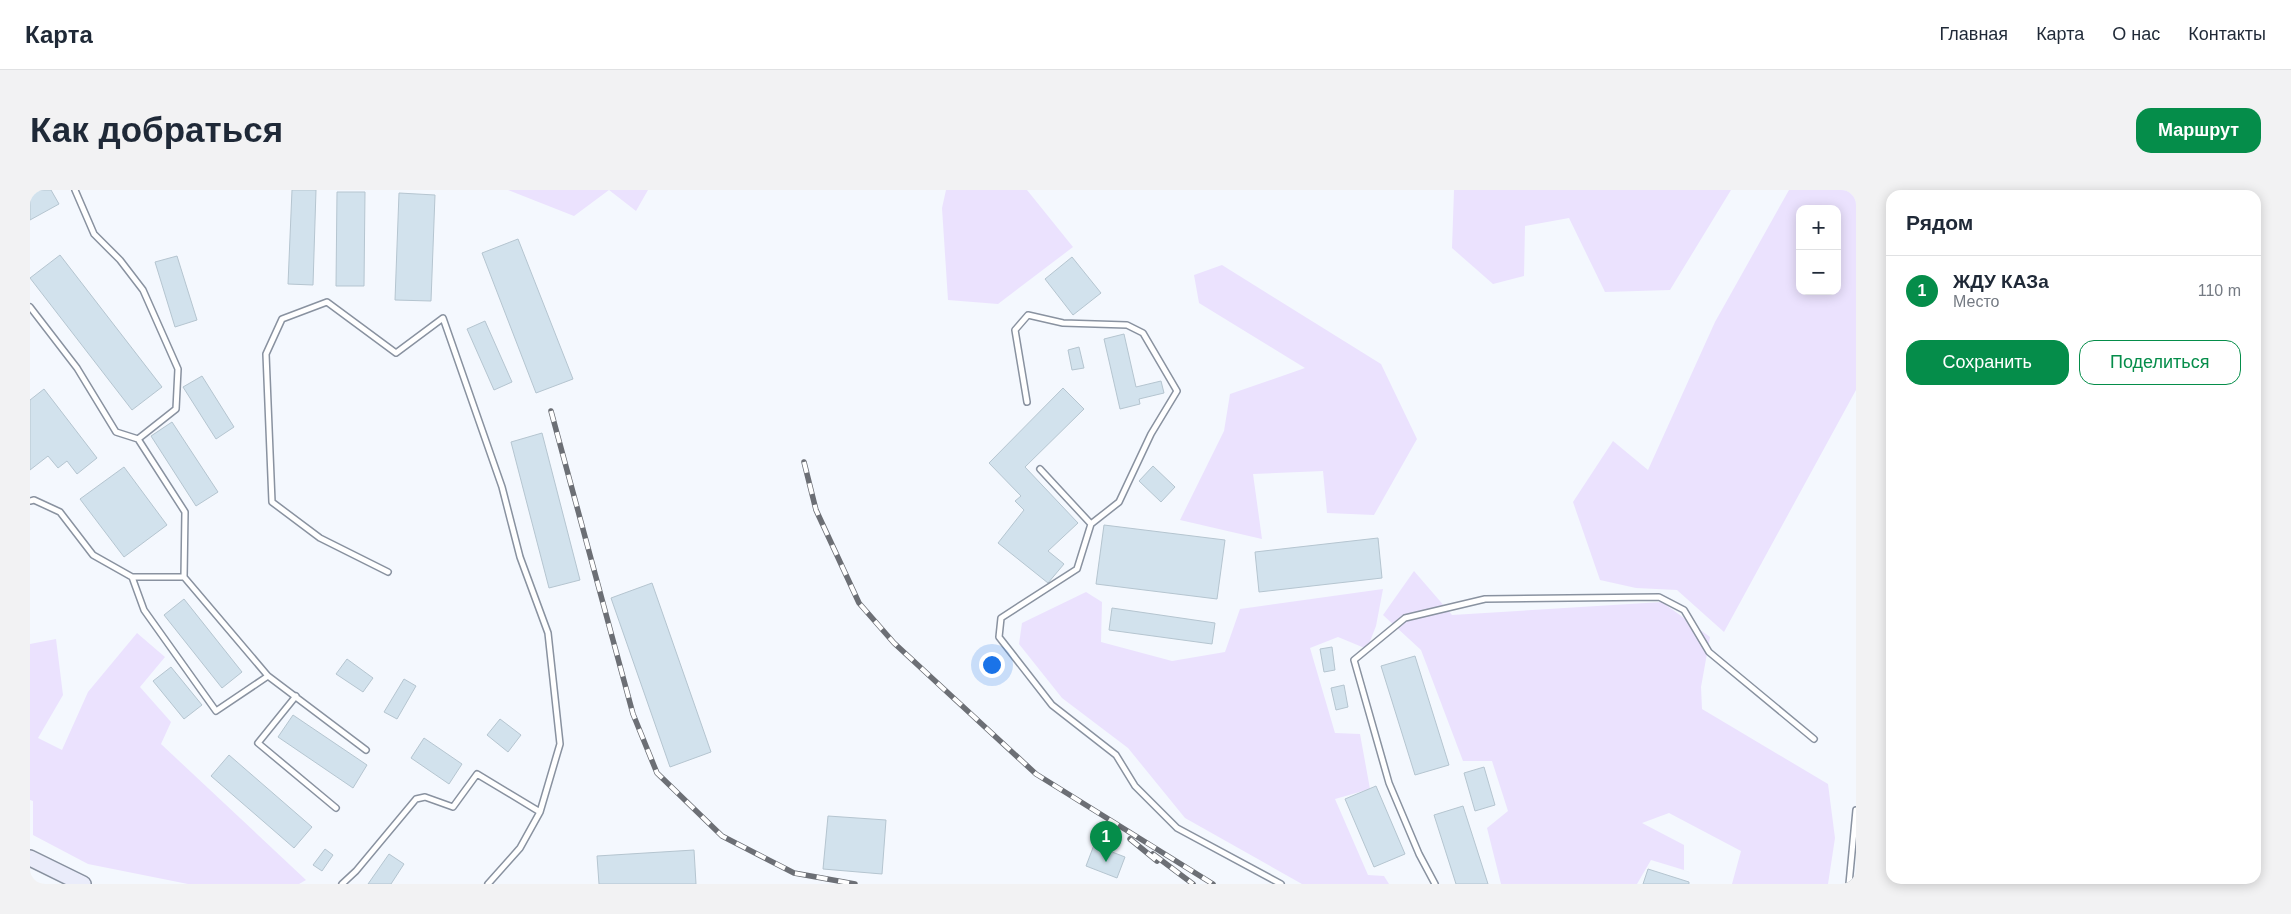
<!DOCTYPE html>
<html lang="ru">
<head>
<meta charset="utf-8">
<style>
  :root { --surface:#fff; --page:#f2f2f3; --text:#1f2937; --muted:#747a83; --line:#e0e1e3; --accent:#058d4a }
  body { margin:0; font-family:Arial,sans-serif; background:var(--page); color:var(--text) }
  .controls { position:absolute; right:15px; top:15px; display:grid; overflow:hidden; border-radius:10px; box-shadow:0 2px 12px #0003 }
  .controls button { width:45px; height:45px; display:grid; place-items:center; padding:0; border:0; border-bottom:1px solid var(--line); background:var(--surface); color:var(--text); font:25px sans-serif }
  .you { position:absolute; left:961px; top:474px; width:18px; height:18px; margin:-12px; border:4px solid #fff; border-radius:50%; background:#1a73e8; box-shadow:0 0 0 8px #1a73e833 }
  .badge { display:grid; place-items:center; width:32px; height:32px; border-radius:50%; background:var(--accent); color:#fff; font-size:16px; font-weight:700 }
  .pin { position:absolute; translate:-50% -41px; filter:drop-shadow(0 1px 2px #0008) }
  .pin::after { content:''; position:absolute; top:26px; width:18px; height:15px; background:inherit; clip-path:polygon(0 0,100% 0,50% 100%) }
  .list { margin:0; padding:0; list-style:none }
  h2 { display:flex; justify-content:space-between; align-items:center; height:65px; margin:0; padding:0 20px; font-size:21px }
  h2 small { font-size:16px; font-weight:400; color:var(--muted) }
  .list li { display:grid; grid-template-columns:32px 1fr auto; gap:15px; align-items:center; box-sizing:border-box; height:70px; padding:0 20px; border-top:1px solid var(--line) }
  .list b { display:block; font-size:19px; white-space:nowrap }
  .list p { margin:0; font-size:16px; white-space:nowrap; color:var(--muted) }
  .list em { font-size:16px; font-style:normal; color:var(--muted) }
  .actions { display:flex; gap:10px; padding:15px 20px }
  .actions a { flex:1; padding:11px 0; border:1px solid var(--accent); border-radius:15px; text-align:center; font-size:18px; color:var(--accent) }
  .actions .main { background:var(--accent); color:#fff }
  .map { position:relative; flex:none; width:1826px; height:694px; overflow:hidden; border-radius:15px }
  header { display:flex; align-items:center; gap:30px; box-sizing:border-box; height:70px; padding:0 25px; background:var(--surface); border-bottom:1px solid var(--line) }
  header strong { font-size:24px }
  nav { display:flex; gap:28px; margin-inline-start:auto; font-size:18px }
  .intro { display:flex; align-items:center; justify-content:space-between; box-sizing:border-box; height:120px; padding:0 30px }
  h1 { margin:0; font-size:35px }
  .button { padding:12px 22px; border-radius:15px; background:var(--accent); color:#fff; font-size:18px; font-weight:700 }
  main { display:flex; gap:30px; padding:0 30px }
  aside { flex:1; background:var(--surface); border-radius:15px; box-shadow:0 2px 12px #0003 }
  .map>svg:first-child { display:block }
  .green { fill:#ebe2fe; fill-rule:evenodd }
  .building { fill:#d2e2ed; stroke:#b5c5d0 }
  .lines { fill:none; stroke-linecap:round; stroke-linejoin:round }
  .service-casing { stroke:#8992a0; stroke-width:8 }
  .secondary-casing { stroke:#8992a0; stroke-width:18 }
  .service { stroke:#fff; stroke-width:5 }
  .secondary { stroke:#eaecfa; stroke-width:15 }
  .rail-casing { stroke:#6c6f75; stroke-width:5.5 }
  .rail { stroke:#fff; stroke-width:4; stroke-dasharray:11; stroke-linecap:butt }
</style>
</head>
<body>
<header>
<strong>Карта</strong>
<nav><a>Главная</a><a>Карта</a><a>О нас</a><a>Контакты</a></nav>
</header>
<div class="intro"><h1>Как добраться</h1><a class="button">Маршрут</a></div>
<main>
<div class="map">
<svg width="1826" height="694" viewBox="0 0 1826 694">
  <rect width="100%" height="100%" fill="#f4f8fe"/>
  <path class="green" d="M 478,0 L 618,0 L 606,21 L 579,0 L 544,26 Z
    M 916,0 L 997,0 L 1043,57 L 968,114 L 918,110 L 912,18 Z
    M 1424,0 L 1701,0 L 1640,100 L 1575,102 L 1539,28 L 1495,36 L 1494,86 L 1463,94 L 1422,58 Z
    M 1759,0 L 1826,0 L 1826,200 L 1694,442 L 1647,400 L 1606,398 L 1570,390 L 1543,312 L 1583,251 L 1618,280 L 1685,132 ZM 1770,19 L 1807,19 L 1807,101 L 1770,101 Z
    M 1192,75 L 1351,174 L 1387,249 L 1344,325 L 1297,323 L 1293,281 L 1223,284 L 1232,349 L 1150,330 L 1194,241 L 1200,204 L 1275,178 L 1169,113 L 1164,85 Z
    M 1384,381 L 1422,425 L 1632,412 L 1680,447 L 1671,497 L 1672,519 L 1798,594 L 1805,648 L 1798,694 L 1702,694 L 1711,661 L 1639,623 L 1612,633 L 1654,655 L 1654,680 L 1621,670 L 1607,694 L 1471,694 L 1457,638 L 1478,621 L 1462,571 L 1433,571 L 1391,460 L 1353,425 Z
    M 1353,399 L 1346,436 L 1337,459 L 1308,447 L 1280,458 L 1305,543 L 1330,544 L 1340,599 L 1305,609 L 1338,685 L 1354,686 L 1359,694 L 1272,694 L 1155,628 L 1098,558 L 1032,508 L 989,454 L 992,433 L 1056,402 L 1072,412 L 1071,452 L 1142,471 L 1195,462 L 1210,419 Z
    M 107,443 L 135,467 L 110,497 L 141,532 L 131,554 L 276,690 L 269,694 L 158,694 L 58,674 L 3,645 L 3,611 L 0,610 L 0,454 L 26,449 L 33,505 L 8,548 L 32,560 L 58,502 Z"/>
  <path class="building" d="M 0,0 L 21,0 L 29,14 L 0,30 Z
    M 262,0 L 286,0 L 283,95 L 258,94 Z
    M 307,2 L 335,2 L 334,96 L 306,96 Z
    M 369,3 L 405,5 L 401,111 L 365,110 Z
    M 488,49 L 543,189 L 506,203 L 452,63 Z
    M 30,65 L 132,197 L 102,220 L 0,88 Z
    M 147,66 L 167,130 L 145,137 L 125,72 Z
    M 1042,67 L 1071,103 L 1043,125 L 1015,89 Z
    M 455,131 L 482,192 L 464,200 L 437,139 Z
    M 1094,144 L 1106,197 L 1131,191 L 1134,203 L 1109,209 L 1110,214 L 1090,219 L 1074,149 Z
    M 1049,157 L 1054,178 L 1042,180 L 1038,160 Z
    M 172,186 L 204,237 L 186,249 L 153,197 Z
    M 1033,198 L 1054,219 L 995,277 L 1048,333 L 1018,361 L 1034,374 L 1018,393 L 968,353 L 994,320 L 985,311 L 991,306 L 959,273 Z
    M 14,199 L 67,268 L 47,284 L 37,271 L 28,278 L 18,266 L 0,280 L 0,210 Z
    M 142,232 L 188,302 L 166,316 L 121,246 Z
    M 512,243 L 550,390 L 519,398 L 481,252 Z
    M 1123,276 L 1145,297 L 1131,312 L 1109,291 Z
    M 94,277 L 137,335 L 94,367 L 50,309 Z
    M 1074,335 L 1195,350 L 1187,409 L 1066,394 Z
    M 1348,348 L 1352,388 L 1229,402 L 1225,362 Z
    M 622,393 L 681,562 L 640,577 L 581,408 Z
    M 154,409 L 212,482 L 192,498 L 134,425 Z
    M 1082,418 L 1185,433 L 1182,454 L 1079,440 Z
    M 1302,457 L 1305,480 L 1294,482 L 1290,459 Z
    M 1385,466 L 1419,575 L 1385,585 L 1351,476 Z
    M 317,469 L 343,488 L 333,502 L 306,484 Z
    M 141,477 L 172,515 L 154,529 L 123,491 Z
    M 374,489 L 386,496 L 367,529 L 354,522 Z
    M 1314,495 L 1318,517 L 1306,520 L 1301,498 Z
    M 263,525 L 337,575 L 323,598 L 248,547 Z
    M 470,529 L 491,545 L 478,562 L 457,545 Z
    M 394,548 L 432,574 L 419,594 L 381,568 Z
    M 199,565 L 282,637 L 264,658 L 181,586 Z
    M 1454,577 L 1465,615 L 1445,621 L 1434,583 Z
    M 1346,596 L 1375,664 L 1344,677 L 1315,609 Z
    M 1433,616 L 1458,694 L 1426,694 L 1404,625 Z
    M 798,626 L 856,630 L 852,684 L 793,679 Z
    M 1064,655 L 1095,667 L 1087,688 L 1056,676 Z
    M 295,659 L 303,665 L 292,681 L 283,675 Z
    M 664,660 L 666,694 L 569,694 L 567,666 Z
    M 359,664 L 374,674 L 361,694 L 338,694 Z
    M 1618,679 L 1659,692 L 1659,694 L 1613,694 Z"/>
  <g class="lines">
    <defs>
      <path id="service" d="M 0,117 L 47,178 L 86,242 L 108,249 L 146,219 L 148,179 L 113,100 L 90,70 L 64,44 L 45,0
        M 997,212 L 985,140 L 998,125 L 1033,133 L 1097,135 L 1113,143 L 1147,201 L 1121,244 L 1089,312 L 1061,334 L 1047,379 L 971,428 L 969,447 L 1022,515 L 1086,565 L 1105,596 L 1147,638 L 1251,694
        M 108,249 L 155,322 L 154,387 L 238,486 L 336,560
        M 1010,279 L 1061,334
        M 0,311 L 4,310 L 30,322 L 63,365 L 102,387 L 154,387
        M 102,387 L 114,420 L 186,521 L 238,486
        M 266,506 L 228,553 L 306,618
        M 312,694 L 326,681 L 386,609 L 395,607 L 423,617 L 447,584 L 510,622 L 530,554 L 518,443 L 490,367 L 472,297 L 413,128 L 366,163 L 297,112 L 252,129 L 236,164 L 242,312 L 290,348 L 358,382
        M 458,694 L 490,658 L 510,622
        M 1405,694 L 1389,664 L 1359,593 L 1324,470 L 1375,428 L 1455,409 L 1629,407 L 1654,420 L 1679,462 L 1784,549
        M 1819,694 L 1826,620"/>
      <path id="secondary" d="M 0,668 L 53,694"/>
    </defs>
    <use href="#service" class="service-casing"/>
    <use href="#secondary" class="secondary-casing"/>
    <use href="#service" class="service"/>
    <use href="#secondary" class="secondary"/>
    <defs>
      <path id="rail" d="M 521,221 L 603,524 L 627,583 L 692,646 L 764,683 L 825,694
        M 774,272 L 786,320 L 829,413 L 864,453 L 1006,584 L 1183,694
        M 1100,649 L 1127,671
        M 1123,664 L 1163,694"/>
    </defs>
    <use href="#rail" class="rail-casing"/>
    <use href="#rail" class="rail"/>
  </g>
</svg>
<div class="controls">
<button>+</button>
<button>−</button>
</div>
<div class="you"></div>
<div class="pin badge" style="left:1076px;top:672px">1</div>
</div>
<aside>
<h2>Рядом<small></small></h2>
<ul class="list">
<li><span class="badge">1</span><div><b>ЖДУ КАЗа</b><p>Место</p></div><em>110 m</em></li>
</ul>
<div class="actions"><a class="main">Сохранить</a><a>Поделиться</a></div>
</aside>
</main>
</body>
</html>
